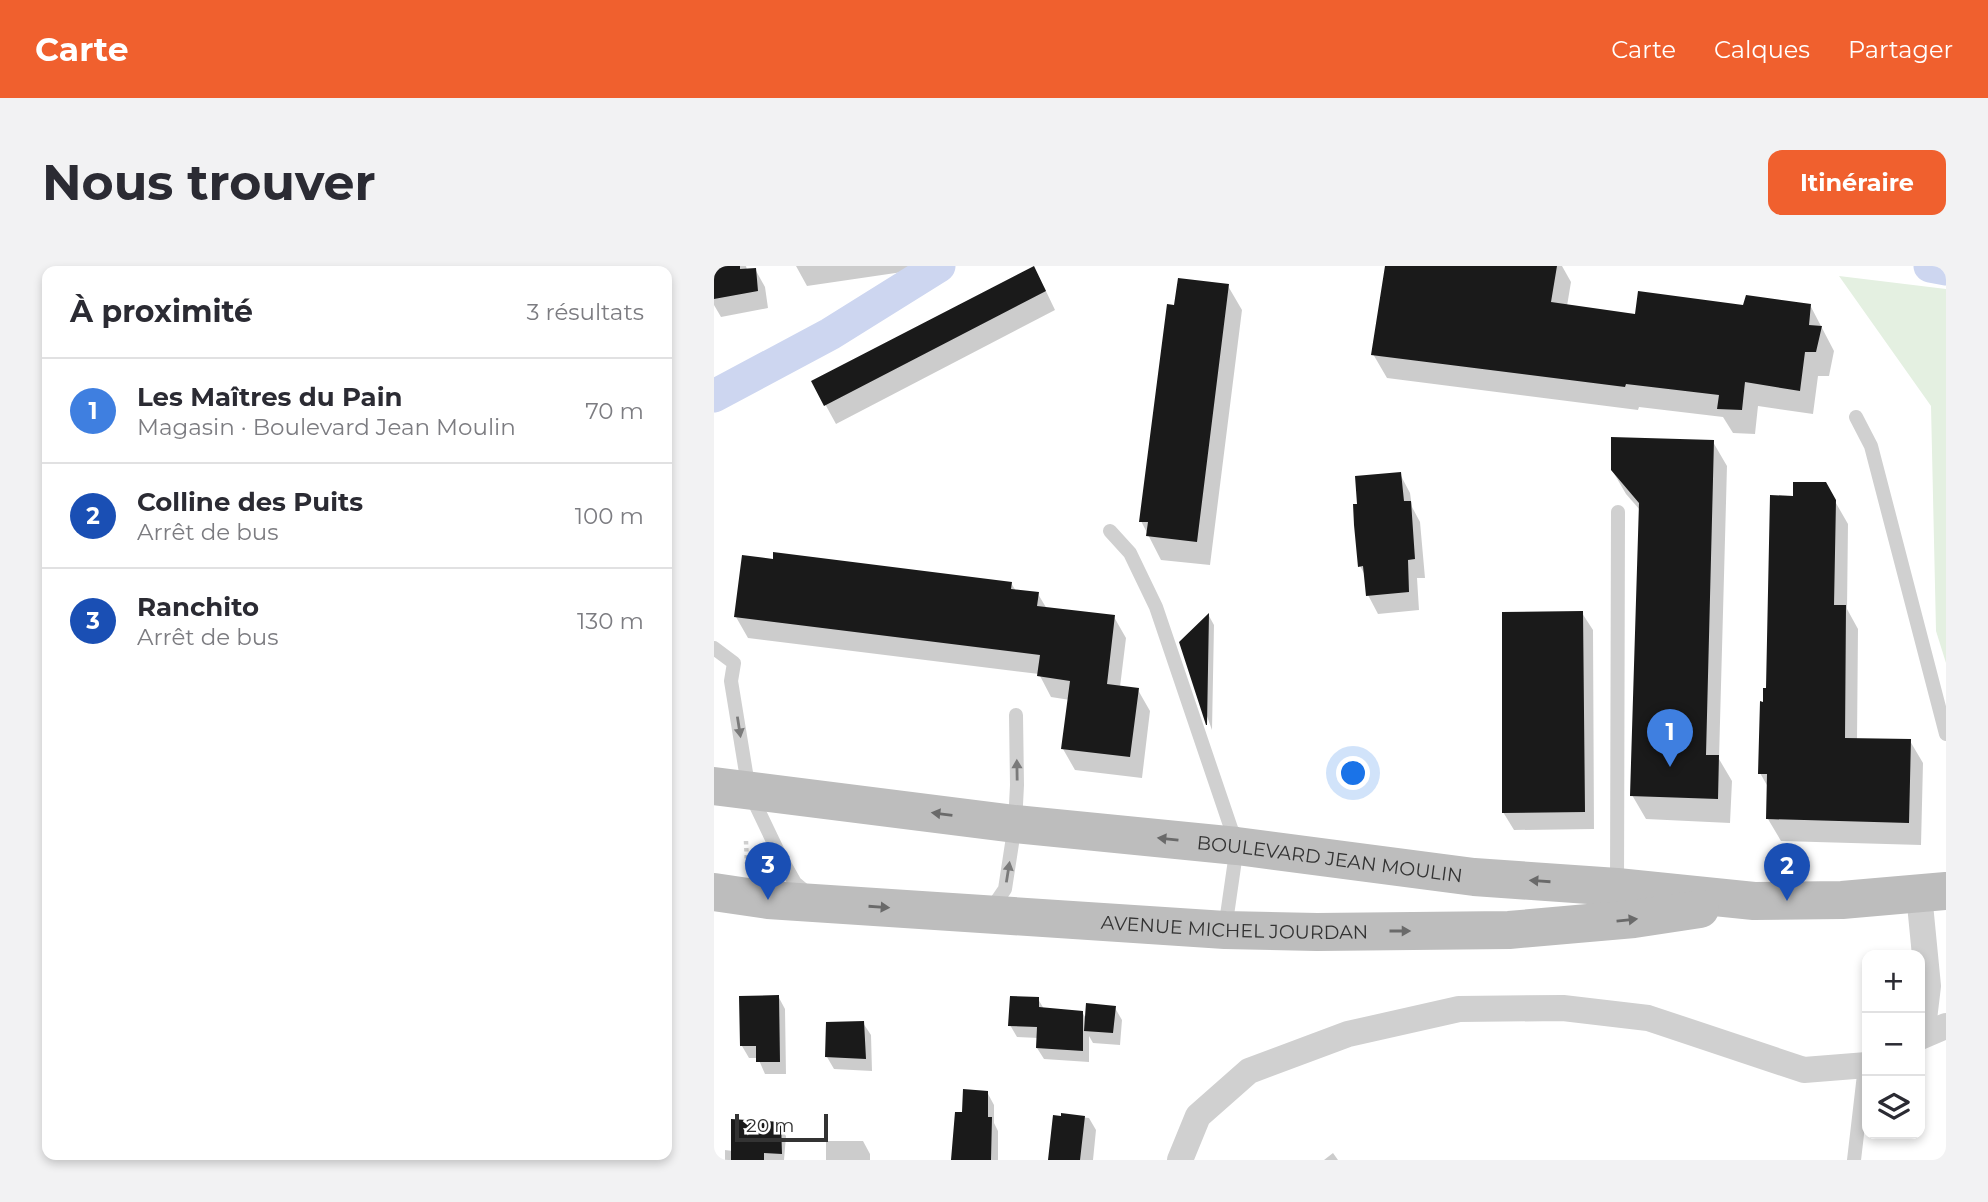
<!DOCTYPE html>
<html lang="fr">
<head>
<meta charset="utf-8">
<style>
  :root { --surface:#fff; --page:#f2f2f3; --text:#2b2b33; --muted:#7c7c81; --line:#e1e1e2; --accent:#f0602e }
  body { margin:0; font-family:Montserrat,sans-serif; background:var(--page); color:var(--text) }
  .controls { position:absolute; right:21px; bottom:21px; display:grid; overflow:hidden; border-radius:14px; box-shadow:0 4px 10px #0003 }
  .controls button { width:63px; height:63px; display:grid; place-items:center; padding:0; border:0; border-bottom:2px solid var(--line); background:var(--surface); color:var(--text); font:35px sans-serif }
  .scale { position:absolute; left:21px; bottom:18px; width:93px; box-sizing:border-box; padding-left:7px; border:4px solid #333; border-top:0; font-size:19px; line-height:24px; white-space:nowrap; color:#333; -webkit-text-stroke:5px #fff; paint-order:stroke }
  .you { position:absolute; left:640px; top:508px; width:24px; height:24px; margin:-18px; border:5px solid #fff; border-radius:50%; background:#1a73e8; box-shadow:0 0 0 10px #1a73e833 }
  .badge { display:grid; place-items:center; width:46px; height:46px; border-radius:50%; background:var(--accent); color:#fff; font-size:23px; font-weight:700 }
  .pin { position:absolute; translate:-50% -58px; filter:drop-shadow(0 2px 4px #0008) }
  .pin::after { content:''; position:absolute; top:37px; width:24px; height:21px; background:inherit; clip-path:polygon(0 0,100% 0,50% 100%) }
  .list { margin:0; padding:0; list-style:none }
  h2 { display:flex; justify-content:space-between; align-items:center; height:91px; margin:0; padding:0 28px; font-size:30px }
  h2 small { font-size:23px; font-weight:400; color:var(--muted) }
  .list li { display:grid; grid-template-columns:46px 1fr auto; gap:21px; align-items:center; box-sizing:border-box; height:105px; padding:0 28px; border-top:2px solid var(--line) }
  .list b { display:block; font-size:26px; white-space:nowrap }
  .list p { margin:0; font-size:23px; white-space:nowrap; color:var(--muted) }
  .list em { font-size:23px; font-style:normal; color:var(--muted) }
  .icon { flex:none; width:38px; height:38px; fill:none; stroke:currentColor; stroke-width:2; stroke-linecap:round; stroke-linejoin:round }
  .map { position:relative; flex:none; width:1232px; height:894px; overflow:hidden; border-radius:14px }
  header { display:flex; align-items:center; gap:42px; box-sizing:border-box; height:98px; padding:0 35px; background:var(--accent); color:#fff }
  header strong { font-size:33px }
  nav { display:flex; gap:38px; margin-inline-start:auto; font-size:24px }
  .intro { display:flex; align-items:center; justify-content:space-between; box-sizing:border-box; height:168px; padding:0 42px }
  h1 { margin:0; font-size:49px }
  .button { padding:18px 32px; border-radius:14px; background:var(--accent); color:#fff; font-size:24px; font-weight:700 }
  main { display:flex; gap:42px; padding:0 42px }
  aside { flex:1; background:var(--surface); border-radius:14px; box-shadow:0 4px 10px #0003 }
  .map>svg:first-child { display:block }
  .green { fill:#e4f0e1 }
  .shadow { fill:#0003 }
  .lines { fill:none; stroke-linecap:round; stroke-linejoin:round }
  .canal { stroke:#cdd6f0; stroke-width:33 }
  .building { fill:#1a1a1a }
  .path { stroke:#d0d0d0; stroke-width:4.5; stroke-dasharray:3.5 3.5; stroke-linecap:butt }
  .lane { stroke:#d0d0d0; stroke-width:14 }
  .street { stroke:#d0d0d0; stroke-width:26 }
  .secondary { stroke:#bdbdbd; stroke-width:38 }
  .oneway { fill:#7a7a7a }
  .oneway2 { fill:#6a6a6a }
  .labels { text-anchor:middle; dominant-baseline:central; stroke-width:7; stroke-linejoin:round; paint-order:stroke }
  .street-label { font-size:19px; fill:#333; stroke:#fff }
</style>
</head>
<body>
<header>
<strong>Carte</strong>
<nav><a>Carte</a><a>Calques</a><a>Partager</a></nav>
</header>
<div class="intro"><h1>Nous trouver</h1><a class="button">Itinéraire</a></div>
<main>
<aside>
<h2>À proximité<small>3 résultats</small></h2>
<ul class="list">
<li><span class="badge" style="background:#3f7fe0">1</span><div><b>Les Maîtres du Pain</b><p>Magasin · Boulevard Jean Moulin</p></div><em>70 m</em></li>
<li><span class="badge" style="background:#1a4fb4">2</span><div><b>Colline des Puits</b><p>Arrêt de bus</p></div><em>100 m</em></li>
<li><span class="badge" style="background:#1a4fb4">3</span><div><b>Ranchito</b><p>Arrêt de bus</p></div><em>130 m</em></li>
</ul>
</aside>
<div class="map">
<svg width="1232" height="894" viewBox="0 0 1232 894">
  <rect width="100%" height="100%" fill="#fff"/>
  <path class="green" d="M 1125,10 L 1232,23 L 1232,397 L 1222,365 L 1217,140 Z"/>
  <path class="shadow" d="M 0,0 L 32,0 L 33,4 L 41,3 L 51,21 L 54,42 L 7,51 L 0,39 Z
    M 82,0 L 201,0 L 202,4 L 93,20 Z
    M 672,0 L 848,0 L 857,16 L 853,40 L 922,50 L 1031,41 L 1096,39 L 1120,85 L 1115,110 L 1104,110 L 1099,148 L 1044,140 L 1041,168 L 1019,167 L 1009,151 L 925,141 L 924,144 L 673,112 L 659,88 Z
    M 514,20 L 528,44 L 496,299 L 447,294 L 427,255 L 461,41 Z
    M 330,21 L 341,44 L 122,158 L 99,116 Z
    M 999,176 L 1013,200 L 1005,493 L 1018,515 L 1016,557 L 932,553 L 918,529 L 926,244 L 912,228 L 898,204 Z
    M 686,208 L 696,227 L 698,241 L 706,256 L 711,312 L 703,312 L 705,344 L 664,348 L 654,329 L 652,311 L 646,300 Z
    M 1111,218 L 1134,258 L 1133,343 L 1144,363 L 1143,474 L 1196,475 L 1209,497 L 1207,579 L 1067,575 L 1054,553 L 1054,521 L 1046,507 L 1051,438 L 1080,232 Z
    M 297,317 L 302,325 L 324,328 L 333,343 L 400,351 L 412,372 L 406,421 L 424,424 L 436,445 L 428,512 L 361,504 L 349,483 L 356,434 L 337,431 L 325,408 L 34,372 L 22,351 Z
    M 868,347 L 879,364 L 880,563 L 800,564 L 789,546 Z
    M 495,350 L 500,359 L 498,464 L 467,378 Z
    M 64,730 L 71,743 L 72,808 L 51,808 L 44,792 L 35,792 L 28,780 Z
    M 324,733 L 330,743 L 368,746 L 373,754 L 401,742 L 408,754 L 406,779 L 379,777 L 375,770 L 375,796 L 330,793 L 323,782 L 324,772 L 303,771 L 296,759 Z
    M 149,757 L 157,769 L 158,805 L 120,803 L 113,791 Z
    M 273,826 L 280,839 L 280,857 L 284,865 L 284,894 L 239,894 L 243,848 L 249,848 Z
    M 348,849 L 375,852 L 382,864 L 379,894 L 335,894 L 341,851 L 348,852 Z
    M 64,858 L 72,870 L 70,894 L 11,894 L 11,884 L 19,885 Z
    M 112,875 L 149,875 L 156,888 L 156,894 L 112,894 Z
    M 619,887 L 624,894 L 610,894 Z"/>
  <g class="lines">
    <path class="canal" d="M 1216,0 L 1232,3
      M 0,130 L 116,68 L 225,0"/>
  </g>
  <path class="building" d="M 0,0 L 26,0 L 26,3 L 42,2 L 44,25 L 0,33 Z
    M 320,0 L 332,25 L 110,140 L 97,115 Z
    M 671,0 L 843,0 L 837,36 L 921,48 L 924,25 L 1029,39 L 1032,29 L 1097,38 L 1095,59 L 1108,60 L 1102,86 L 1091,86 L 1086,125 L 1031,116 L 1028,144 L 1003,143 L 1005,129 L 912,118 L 911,121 L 657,89 Z
    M 464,12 L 515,18 L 483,276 L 432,270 L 434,256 L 425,256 L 453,38 L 460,39 Z
    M 897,171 L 1000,174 L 992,489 L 1005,489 L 1004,533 L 916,530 L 925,237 L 897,204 Z
    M 687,206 L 690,235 L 697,235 L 701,293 L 694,294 L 695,326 L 652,330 L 649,300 L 644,301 L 640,259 L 639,238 L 643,238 L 641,210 Z
    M 1079,216 L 1112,216 L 1122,234 L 1120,339 L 1132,339 L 1131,472 L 1197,473 L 1195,557 L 1052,553 L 1053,508 L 1044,508 L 1046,435 L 1049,436 L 1049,422 L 1052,422 L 1056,229 L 1079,230 Z
    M 59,286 L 298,316 L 297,323 L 325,326 L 323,340 L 401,349 L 393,418 L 425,422 L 416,491 L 347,483 L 356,415 L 323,410 L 326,389 L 20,351 L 28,289 L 59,293 Z
    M 869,345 L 871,546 L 788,547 L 788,346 Z
    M 495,347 L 493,459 L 492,459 L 465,376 Z
    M 65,729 L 66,796 L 42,796 L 42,780 L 26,780 L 25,730 Z
    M 296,730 L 325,731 L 325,743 L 325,741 L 369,745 L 369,785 L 322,782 L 323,761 L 294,760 Z
    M 372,737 L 402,740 L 399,767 L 370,765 Z
    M 150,755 L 152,793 L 111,791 L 112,756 Z
    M 249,823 L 274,825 L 274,851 L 278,851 L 277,894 L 237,894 L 241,846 L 248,846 Z
    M 347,847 L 371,850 L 366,894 L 334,894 L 339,849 L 347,850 Z
    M 17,853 L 67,856 L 68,888 L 50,887 L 50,894 L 17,894 Z"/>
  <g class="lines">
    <path class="path" d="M 32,575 L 33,598"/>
    <path class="lane" d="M 1142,151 L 1157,180 L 1232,468
      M 396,265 L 416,287 L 442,341 L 523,580 L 511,663
      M 0,382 L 20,397 L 17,415 L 35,525 L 68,594 L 81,617 L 93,627
      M 903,619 L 904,246
      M 276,645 L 291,623 L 301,558 L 303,519 L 302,449
      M 1140,894 L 1151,800"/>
    <path class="street" d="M 1205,628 L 1214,720 L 1208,770
      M 1206,771 L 1232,760
      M 466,894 L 484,850 L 535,805 L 634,768 L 745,743 L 849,742 L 934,752 L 1090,804 L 1153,799"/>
    <g class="secondary">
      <path id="s1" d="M 0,520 L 301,558 L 523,580 L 760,611 L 903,621 L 1040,635 L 1128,634 L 1232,625"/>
      <path id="s2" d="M 0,626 L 54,634 L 511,664 L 603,666 L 795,664 L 920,653 L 986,643"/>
    </g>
  </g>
  <defs><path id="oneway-solid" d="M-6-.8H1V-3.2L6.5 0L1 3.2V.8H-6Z" transform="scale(1.75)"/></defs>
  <g class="oneway">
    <use href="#oneway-solid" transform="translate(25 461) rotate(81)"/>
    <use href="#oneway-solid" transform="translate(303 504) rotate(-91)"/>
    <use href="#oneway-solid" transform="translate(294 606) rotate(-81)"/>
  </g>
  <g class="oneway2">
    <use href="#oneway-solid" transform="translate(228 548) rotate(-173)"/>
    <use href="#oneway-solid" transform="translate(454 573) rotate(-174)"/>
    <use href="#oneway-solid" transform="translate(826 615) rotate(-176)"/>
    <use href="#oneway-solid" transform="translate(165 641) rotate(4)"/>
    <use href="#oneway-solid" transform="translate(913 654) rotate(-6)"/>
    <use href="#oneway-solid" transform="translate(686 665)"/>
  </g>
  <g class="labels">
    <g class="street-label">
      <text stroke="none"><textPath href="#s1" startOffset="620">BOULEVARD JEAN MOULIN</textPath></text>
      <text stroke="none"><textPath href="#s2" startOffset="522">AVENUE MICHEL JOURDAN</textPath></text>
    </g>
  </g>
</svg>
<div class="controls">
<button>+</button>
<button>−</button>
<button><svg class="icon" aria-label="layers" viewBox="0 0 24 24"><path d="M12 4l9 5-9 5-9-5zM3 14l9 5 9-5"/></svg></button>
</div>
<div class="scale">20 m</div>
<div class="you"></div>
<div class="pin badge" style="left:956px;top:501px;background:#3f7fe0">1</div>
<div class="pin badge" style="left:1073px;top:635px;background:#1a4fb4">2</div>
<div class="pin badge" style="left:54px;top:634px;background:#1a4fb4">3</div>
</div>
</main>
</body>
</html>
